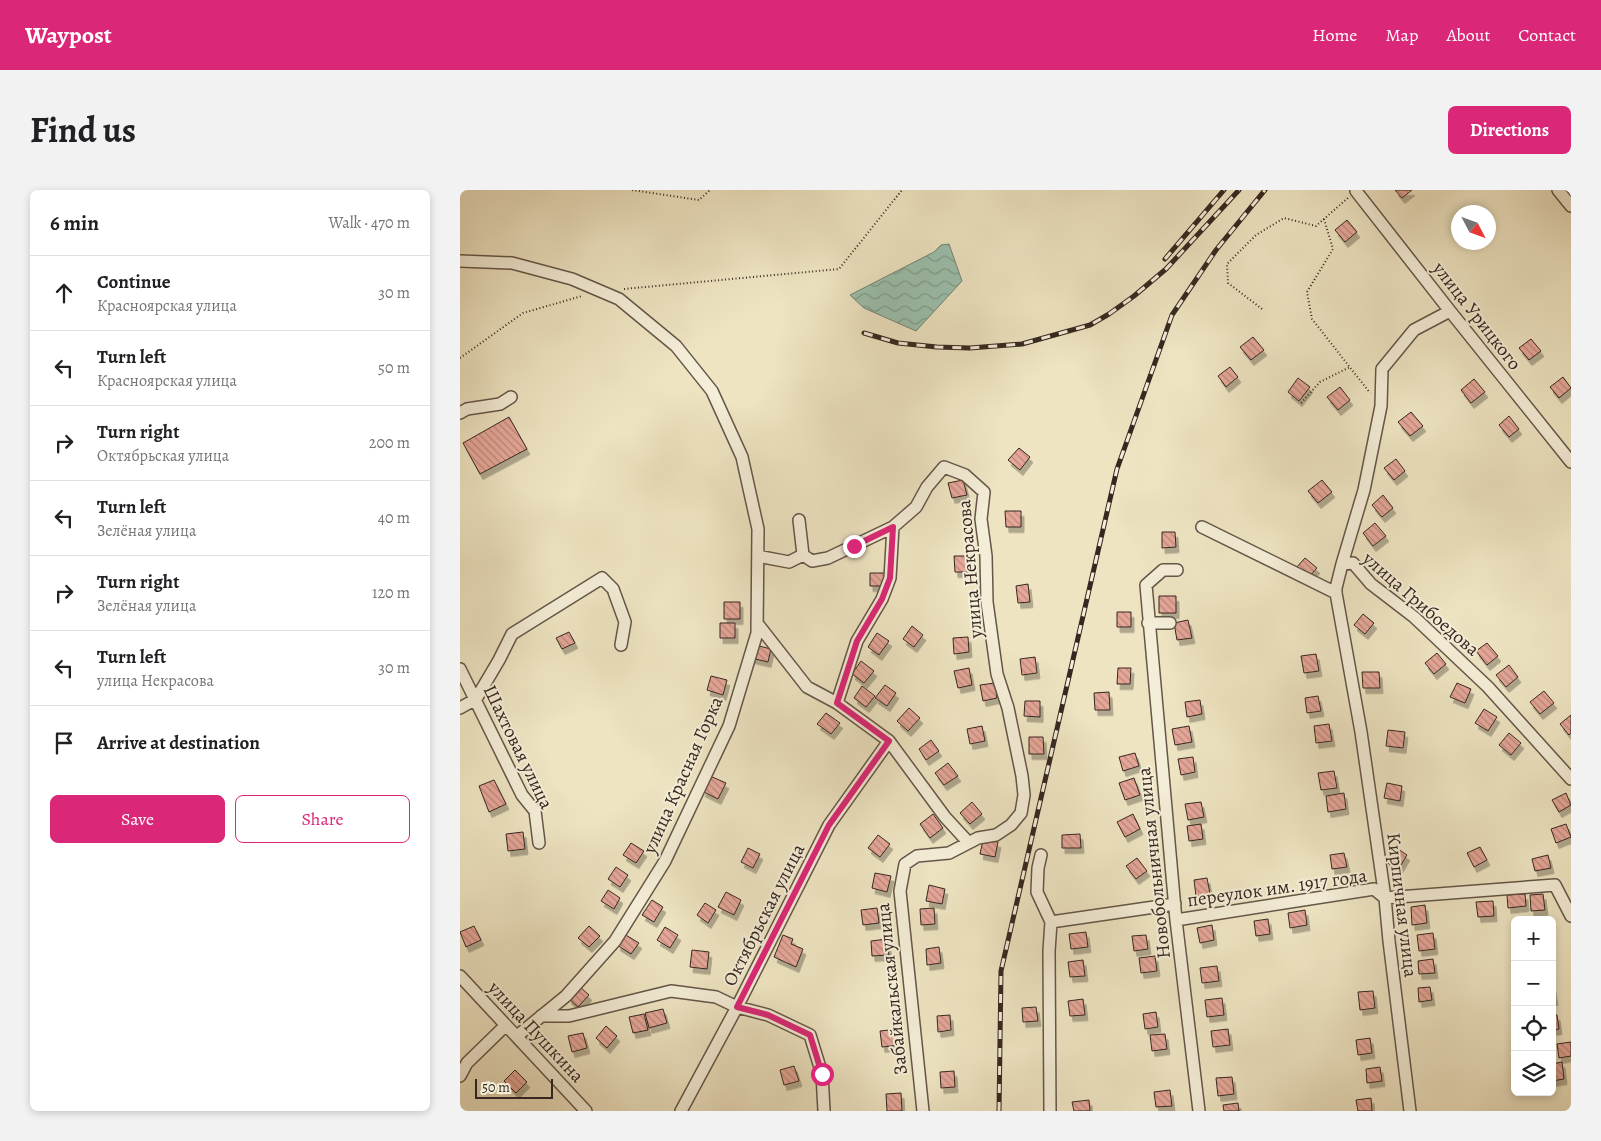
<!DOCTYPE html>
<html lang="en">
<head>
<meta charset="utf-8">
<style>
  :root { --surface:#fff; --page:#f2f2f2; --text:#202124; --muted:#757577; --line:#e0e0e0; --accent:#db2777 }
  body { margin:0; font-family:Alegreya,serif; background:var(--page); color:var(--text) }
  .controls { position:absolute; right:15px; bottom:15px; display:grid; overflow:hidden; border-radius:8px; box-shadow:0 2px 8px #0003 }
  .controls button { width:45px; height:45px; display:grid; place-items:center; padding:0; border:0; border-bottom:1px solid var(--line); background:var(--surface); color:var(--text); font:25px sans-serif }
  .compass { position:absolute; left:991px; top:15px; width:45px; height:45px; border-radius:50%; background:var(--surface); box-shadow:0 2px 8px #0003; rotate:131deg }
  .scale { position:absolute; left:15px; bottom:12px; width:78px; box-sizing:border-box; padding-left:5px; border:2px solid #362720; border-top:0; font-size:14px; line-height:18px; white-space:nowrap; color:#362720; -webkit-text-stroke:4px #f4edd7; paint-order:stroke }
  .stop { position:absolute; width:15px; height:15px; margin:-11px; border:4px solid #db2777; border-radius:50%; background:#fff }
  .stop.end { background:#db2777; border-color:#fff; box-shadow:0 1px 5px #0008 }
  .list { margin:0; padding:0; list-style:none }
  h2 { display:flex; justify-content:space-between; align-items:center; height:65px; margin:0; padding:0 20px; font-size:21px }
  h2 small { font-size:16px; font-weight:400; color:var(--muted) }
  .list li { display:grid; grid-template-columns:32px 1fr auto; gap:15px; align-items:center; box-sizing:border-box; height:75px; padding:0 20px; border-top:1px solid var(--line) }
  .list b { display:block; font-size:19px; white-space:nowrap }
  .list p { margin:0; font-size:16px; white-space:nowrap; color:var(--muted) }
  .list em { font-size:16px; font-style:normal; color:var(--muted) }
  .actions { display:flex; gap:10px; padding:15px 20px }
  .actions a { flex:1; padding:11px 0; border:1px solid var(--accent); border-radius:8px; text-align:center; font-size:18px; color:var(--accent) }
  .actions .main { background:var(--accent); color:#fff }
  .icon { flex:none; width:28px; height:28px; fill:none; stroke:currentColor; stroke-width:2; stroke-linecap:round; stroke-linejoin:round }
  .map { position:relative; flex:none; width:1111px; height:921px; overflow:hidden; border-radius:8px }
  header { display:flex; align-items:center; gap:30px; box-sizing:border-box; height:70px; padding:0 25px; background:var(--accent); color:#fff }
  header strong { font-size:24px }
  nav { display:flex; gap:28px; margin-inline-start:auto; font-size:18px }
  .intro { display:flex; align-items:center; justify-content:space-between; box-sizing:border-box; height:120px; padding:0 30px }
  h1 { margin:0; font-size:35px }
  .button { padding:12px 22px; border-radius:8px; background:var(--accent); color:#fff; font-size:18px; font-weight:700 }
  main { display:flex; gap:30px; padding:0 30px }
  aside { flex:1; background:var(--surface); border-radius:8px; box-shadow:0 2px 8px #0003 }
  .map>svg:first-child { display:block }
  .water { fill:url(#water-waves); stroke:#738275 }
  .building { fill:url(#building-back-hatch); stroke:#362720; filter:url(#shadow) }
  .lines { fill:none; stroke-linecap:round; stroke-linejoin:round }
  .minor-casing { stroke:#645648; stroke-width:14 }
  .path { stroke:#362720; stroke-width:2; stroke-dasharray:1 2.5; stroke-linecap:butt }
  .minor { stroke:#f4edd7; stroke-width:11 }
  .rail-casing { stroke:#362720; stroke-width:5 }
  .rail { stroke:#f4edd7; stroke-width:3; stroke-dasharray:9; stroke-linecap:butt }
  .route { stroke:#db2777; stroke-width:6 }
  .labels { text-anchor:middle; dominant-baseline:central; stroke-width:4; stroke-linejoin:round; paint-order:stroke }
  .street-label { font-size:19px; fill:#362720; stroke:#f4edd7 }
</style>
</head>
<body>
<header>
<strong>Waypost</strong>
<nav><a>Home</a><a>Map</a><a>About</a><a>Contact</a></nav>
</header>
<div class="intro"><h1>Find us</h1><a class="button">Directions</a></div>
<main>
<aside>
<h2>6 min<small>Walk · 470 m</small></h2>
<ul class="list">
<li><svg class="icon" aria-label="ahead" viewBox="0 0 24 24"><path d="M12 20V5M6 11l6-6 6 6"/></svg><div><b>Continue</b><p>Красноярская улица</p></div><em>30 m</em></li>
<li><svg class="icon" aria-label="left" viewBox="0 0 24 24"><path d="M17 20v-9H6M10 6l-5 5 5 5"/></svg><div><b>Turn left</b><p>Красноярская улица</p></div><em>50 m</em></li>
<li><svg class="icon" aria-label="right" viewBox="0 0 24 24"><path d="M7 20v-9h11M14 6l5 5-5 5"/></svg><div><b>Turn right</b><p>Октябрьская улица</p></div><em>200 m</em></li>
<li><svg class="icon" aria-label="left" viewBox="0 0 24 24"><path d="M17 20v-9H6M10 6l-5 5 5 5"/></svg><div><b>Turn left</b><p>Зелёная улица</p></div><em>40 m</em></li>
<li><svg class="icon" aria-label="right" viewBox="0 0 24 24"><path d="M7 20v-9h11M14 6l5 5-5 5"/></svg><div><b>Turn right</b><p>Зелёная улица</p></div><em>120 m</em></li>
<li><svg class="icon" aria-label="left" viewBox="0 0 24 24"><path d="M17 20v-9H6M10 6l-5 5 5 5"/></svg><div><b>Turn left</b><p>улица Некрасова</p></div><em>30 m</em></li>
<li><svg class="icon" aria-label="arrive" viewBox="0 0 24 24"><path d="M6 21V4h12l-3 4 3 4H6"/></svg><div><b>Arrive at destination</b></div></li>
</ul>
<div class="actions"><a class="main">Save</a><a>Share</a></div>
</aside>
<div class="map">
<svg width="1111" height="921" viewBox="0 0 1111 921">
  <defs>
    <pattern id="water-waves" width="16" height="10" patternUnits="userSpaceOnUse" patternTransform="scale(1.25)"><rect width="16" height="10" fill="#9bbfad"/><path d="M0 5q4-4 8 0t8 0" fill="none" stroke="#7f9b8c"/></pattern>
    <pattern id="building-back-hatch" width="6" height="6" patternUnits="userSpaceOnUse" patternTransform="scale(1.25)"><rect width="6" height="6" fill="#e6a799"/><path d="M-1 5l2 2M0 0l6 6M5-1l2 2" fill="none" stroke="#bb887c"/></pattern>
    <filter id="shadow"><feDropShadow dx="3" dy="5.5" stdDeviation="0" flood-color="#0004"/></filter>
  </defs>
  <rect width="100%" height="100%" fill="#eee4c2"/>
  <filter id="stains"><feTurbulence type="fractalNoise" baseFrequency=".004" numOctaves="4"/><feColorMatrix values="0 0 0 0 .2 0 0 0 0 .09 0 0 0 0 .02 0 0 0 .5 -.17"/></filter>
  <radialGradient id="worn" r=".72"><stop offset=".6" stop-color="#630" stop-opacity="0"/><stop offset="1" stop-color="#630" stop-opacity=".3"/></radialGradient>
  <path class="water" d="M 489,54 L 502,91 L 456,141 L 404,118 L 390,105 L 474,62 L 481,55 Z"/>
  <path class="building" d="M 935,0 L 952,0 L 942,8 Z
    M 887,30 L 897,42 L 885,52 L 875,40 Z
    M 793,147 L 804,160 L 791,170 L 780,157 Z
    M 1071,149 L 1081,161 L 1069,170 L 1059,158 Z
    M 770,177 L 778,187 L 766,197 L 758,186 Z
    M 1103,187 L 1111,198 L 1099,208 L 1090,197 Z
    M 838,188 L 850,197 L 839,211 L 828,202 Z
    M 1014,189 L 1025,202 L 1011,213 L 1001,200 Z
    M 880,197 L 890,210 L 878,220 L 867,207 Z
    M 951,222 L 963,236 L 950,246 L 938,232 Z
    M 1049,226 L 1059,239 L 1049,247 L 1039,235 Z
    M 49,227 L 67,259 L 20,284 L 3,253 Z
    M 559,258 L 570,267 L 560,280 L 548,270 Z
    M 936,269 L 945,281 L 934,290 L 924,278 Z
    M 503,290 L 507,305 L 492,308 L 488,293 Z
    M 862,290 L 872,302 L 858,313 L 848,301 Z
    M 923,305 L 933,318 L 922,327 L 912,315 Z
    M 545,321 L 561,321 L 561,337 L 546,337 Z
    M 915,333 L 926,346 L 913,356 L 903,343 Z
    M 702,342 L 715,342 L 716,357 L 702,358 Z
    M 494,366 L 509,366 L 510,382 L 495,382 Z
    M 845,368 L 857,378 L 847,389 L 835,379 Z
    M 410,383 L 425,383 L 425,396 L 410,396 Z
    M 568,394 L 570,412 L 558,413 L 556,396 Z
    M 699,406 L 716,406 L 716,423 L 699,423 Z
    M 264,412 L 280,412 L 280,429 L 264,429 Z
    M 657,422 L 671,422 L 671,437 L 657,437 Z
    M 903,424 L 914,433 L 905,444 L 894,435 Z
    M 728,430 L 732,448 L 717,450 L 714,433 Z
    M 260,433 L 275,433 L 275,448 L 260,448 Z
    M 452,436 L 463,445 L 454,457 L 443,449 Z
    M 109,442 L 115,453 L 102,459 L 96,448 Z
    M 417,443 L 429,451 L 419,465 L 408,457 Z
    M 508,447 L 509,462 L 494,464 L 493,448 Z
    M 1027,453 L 1038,466 L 1027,475 L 1016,461 Z
    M 295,455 L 311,459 L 308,472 L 291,468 Z
    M 977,463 L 986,474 L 974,484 L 965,473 Z
    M 856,464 L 859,481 L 844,483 L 841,466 Z
    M 575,467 L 577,483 L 562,485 L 560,469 Z
    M 401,471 L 414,481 L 404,493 L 392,484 Z
    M 1049,475 L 1058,487 L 1046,497 L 1036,485 Z
    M 509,478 L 512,495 L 498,498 L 494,481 Z
    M 658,478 L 671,478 L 670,494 L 657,494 Z
    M 902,482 L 919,482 L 920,498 L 903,498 Z
    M 251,486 L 267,490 L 263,505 L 247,500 Z
    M 535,493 L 537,508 L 523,511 L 520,495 Z
    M 997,493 L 1011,499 L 1005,513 L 990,507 Z
    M 425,495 L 436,503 L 427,516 L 415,508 Z
    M 402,496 L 415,506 L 406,517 L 394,508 Z
    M 1084,501 L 1094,513 L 1080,524 L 1070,512 Z
    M 649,502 L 650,520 L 635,520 L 634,503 Z
    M 858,506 L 861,521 L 847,523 L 845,508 Z
    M 740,510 L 742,524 L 727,527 L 725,512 Z
    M 565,511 L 580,511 L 580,527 L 564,526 Z
    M 449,518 L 460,528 L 448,541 L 437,531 Z
    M 1024,519 L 1037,527 L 1028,541 L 1015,533 Z
    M 366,523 L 380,533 L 371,544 L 357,534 Z
    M 1111,525 L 1111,543 L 1109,545 L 1100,534 Z
    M 869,534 L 872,551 L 856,553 L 854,536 Z
    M 522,536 L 525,551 L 510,554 L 507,539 Z
    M 729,536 L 732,552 L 715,555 L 712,539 Z
    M 928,540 L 945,542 L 943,558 L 926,556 Z
    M 1049,543 L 1061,553 L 1051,565 L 1039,555 Z
    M 569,547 L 583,547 L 584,564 L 569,564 Z
    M 471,550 L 479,561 L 466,570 L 459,559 Z
    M 675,563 L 679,576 L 663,581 L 659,567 Z
    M 733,567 L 735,582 L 721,585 L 718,569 Z
    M 488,573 L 498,586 L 484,595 L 475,583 Z
    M 874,581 L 877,598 L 861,600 L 858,583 Z
    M 250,586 L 266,593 L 258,609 L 242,601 Z
    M 674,588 L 680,605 L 665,610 L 659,593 Z
    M 34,590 L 46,614 L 29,622 L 19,596 Z
    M 927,593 L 942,596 L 940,611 L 924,608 Z
    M 884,603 L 886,619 L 868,622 L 866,606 Z
    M 1106,603 L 1111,615 L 1099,622 L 1092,610 Z
    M 512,612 L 522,624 L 510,634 L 500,623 Z
    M 741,612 L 744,627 L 728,630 L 725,614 Z
    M 473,624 L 483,638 L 470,648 L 460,634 Z
    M 673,624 L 680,639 L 665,647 L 657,632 Z
    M 741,634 L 743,649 L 729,651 L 727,636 Z
    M 1106,634 L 1111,647 L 1096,653 L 1091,639 Z
    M 63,642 L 65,659 L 48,661 L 46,644 Z
    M 620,644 L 621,658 L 602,658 L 602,645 Z
    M 418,645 L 430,654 L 420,667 L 408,658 Z
    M 523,650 L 538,652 L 535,667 L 520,664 Z
    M 171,653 L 184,661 L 176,673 L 163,665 Z
    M 935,657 L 947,665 L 938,680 L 926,672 Z
    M 1020,657 L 1027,670 L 1014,677 L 1007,663 Z
    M 288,658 L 300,664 L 293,678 L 281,672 Z
    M 884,663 L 887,677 L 872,679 L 870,665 Z
    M 1088,665 L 1091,678 L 1075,681 L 1072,669 Z
    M 677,668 L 687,681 L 676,689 L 666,676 Z
    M 156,677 L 168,685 L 160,697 L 148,689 Z
    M 415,683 L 431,686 L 427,702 L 412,698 Z
    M 747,688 L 750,704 L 736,706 L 734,690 Z
    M 469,695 L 485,699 L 482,714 L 466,711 Z
    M 148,700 L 160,708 L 154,719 L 141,711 Z
    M 266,702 L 281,710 L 274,725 L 258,717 Z
    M 1065,704 L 1066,716 L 1048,718 L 1047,705 Z
    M 1083,704 L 1085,720 L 1071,721 L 1070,705 Z
    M 192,710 L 203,717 L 194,732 L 182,725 Z
    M 1033,711 L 1034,726 L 1018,727 L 1016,712 Z
    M 245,713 L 256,720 L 248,733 L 237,725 Z
    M 965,715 L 967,733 L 952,735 L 951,717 Z
    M 417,718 L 419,733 L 403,735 L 401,720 Z
    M 474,718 L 475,734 L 461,735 L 460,719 Z
    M 845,720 L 847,735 L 830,738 L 828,723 Z
    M 808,729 L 810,744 L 796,746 L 794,731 Z
    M 752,735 L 754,750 L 740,753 L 737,738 Z
    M 14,736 L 21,750 L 6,757 L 0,742 Z
    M 129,736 L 140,746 L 129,757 L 118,748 Z
    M 205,737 L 218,745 L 210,758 L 197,750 Z
    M 626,742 L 628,757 L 611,759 L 609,744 Z
    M 973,743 L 975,759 L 959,761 L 957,745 Z
    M 164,744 L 179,753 L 171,764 L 157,755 Z
    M 323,745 L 333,749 L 331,754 L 343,759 L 336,777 L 314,767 Z
    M 686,745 L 688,759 L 674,761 L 672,746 Z
    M 427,749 L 429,765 L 412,766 L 411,751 Z
    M 479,757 L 481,773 L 467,775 L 466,759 Z
    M 232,760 L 249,762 L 247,779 L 230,777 Z
    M 695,766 L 697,781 L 681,783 L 679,768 Z
    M 973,769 L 975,783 L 959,784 L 958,771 Z
    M 623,770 L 625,786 L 610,787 L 608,772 Z
    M 757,776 L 759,791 L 742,793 L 740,778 Z
    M 1092,793 L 1095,810 L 1092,810 Z
    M 119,796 L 129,805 L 118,817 L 108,808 Z
    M 970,797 L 972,810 L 959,812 L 958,798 Z
    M 913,801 L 915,818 L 900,820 L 898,802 Z
    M 762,808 L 764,825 L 747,827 L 745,810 Z
    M 623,809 L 625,825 L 610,826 L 608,811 Z
    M 576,817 L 578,831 L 563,832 L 562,818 Z
    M 203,819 L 207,833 L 189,838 L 185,823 Z
    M 696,822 L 698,837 L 685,839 L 683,824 Z
    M 184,824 L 188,840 L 173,843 L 169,827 Z
    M 490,825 L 491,840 L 478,842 L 477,826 Z
    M 1092,825 L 1097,825 L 1099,839 L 1092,840 Z
    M 146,836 L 157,846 L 147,858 L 136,848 Z
    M 439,839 L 440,855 L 422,857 L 420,841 Z
    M 768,839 L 770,855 L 753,857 L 751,841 Z
    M 123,843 L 127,858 L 112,862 L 108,846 Z
    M 705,844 L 707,859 L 692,861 L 690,845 Z
    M 910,848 L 912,863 L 898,865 L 896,850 Z
    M 1111,852 L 1111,866 L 1099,868 L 1097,854 Z
    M 1102,872 L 1104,889 L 1092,891 L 1092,874 Z
    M 334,876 L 339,891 L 324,895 L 320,880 Z
    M 920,877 L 922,891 L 907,893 L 906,879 Z
    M 55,880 L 67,892 L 56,903 L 44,891 Z
    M 494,881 L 495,897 L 481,898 L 480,882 Z
    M 772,887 L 774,904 L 758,906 L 756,888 Z
    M 710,900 L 712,916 L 696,917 L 694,902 Z
    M 441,903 L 442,921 L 427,921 L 426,904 Z
    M 911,908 L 912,921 L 898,921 L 896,910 Z
    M 629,910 L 630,921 L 614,921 L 612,912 Z
    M 778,913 L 779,921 L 764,921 L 763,915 Z"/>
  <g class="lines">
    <defs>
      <path id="minor" d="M 1098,0 L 1111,16
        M 896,1 L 990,121 L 1111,272
        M 0,71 L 52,73 L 112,89 L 159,109 L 216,156 L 252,201 L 282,267 L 298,339 L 297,443 L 269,536 L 205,671 L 155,751 L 106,806 L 57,846
        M 0,223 L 7,219 L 40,214 L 51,207
        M 742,337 L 876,403
        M 343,365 L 352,371 L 368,368 L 433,337 L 456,317 L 467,297 L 484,277 L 505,285 L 524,302 L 521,329 L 526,366 L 527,412 L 537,484 L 548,518 L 562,586 L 564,605 L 561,623 L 551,635 L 536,645 L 518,648 L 489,663 L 457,666 L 445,674 L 440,701 L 463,921
        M 298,366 L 329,372 L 343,365 L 339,330
        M 882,374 L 904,300 L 921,216 L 922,179 L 954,140 L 990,121
        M 717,380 L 703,380 L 686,395 L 716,730 L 739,921
        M 297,433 L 347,497 L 377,513 L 429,551 L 485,627 L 508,652
        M 688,433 L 710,433
        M 0,479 L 62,605 L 75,621 L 79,653
        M 377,513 L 397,451 L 422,409 L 430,388 L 433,337
        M 0,518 L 16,509 L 39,470 L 52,444 L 142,388 L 153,399 L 165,432 L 161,455
        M 581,665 L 578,678 L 577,702 L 591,732 L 589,761 L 590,921
        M 716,730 L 914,699 L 925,708 L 1095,695 L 1111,726
        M 591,732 L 715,714
        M 0,786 L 126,921
        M 81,826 L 109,826 L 211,801 L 256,807 L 277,817 L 308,825 L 350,845 L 362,884 L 364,921
        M 0,886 L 7,873 L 46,835
        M 221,921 L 277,817 L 369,635 L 429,551
        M 950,921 L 929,751 L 925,708 L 901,542 L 876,403 L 876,398 L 882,374 L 893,373 L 911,394 L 954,427 L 1028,497 L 1111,589"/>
    </defs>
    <use href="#minor" class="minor-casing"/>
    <path class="path" d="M 172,0 L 239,10 L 250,0
      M 864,29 L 873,59 L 847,102 L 852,129 L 910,203
      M 164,99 L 379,79 L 442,0
      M 802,119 L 768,93 L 767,74 L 796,45 L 824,28 L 856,36 L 889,7
      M 0,168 L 63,123 L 122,106
      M 841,213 L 860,192 L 890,177"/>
    <use href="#minor" class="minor"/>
    <defs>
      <path id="rail" d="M 705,69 L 764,0
        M 404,143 L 438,153 L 477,157 L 510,158 L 562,154 L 630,135 L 649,124 L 674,106 L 706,79 L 779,0
        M 539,921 L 541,781 L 657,279 L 712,125 L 756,60 L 805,0"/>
    </defs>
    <use href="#rail" class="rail-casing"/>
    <use href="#rail" class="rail"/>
  </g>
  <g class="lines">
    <path class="route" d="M 362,884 L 350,845 L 308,825 L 277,817 L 369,635 L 429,551 L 377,513 L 397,451 L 422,409 L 430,388 L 433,337 L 394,356"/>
  </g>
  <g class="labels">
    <g class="street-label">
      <text transform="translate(1017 126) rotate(52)">улица Урицкого</text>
      <text transform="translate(510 379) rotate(-95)">улица Некрасова</text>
      <text transform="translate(961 414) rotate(41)">улица Грибоедова</text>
      <text transform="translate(58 557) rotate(64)">Шахтовая улица</text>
      <text transform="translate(223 585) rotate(-66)">улица Красная Горка</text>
      <text transform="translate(694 673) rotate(-96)">Новобольничная улица</text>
      <text transform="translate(817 698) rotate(-8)">переулок им. 1917 года</text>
      <text transform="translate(942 715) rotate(83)">Кирпичная улица</text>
      <text transform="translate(304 725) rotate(-63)">Октябрьская улица</text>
      <text transform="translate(432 799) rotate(-96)">Забайкальская улица</text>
      <text transform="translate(76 842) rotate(47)">улица Пушкина</text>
    </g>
  </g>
  <rect width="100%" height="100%" filter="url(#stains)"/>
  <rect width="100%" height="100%" fill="url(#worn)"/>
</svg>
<div class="controls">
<button>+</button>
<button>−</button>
<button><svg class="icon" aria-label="locate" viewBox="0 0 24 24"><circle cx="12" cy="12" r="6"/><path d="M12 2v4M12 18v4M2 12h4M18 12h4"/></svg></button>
<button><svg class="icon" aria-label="layers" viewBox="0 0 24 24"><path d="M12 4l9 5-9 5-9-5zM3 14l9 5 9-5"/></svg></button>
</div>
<svg class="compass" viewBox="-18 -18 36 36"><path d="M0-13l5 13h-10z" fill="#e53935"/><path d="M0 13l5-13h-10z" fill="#757577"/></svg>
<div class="scale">50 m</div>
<div class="stop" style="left:362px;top:884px"></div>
<div class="stop end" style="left:394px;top:356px"></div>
</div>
</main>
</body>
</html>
